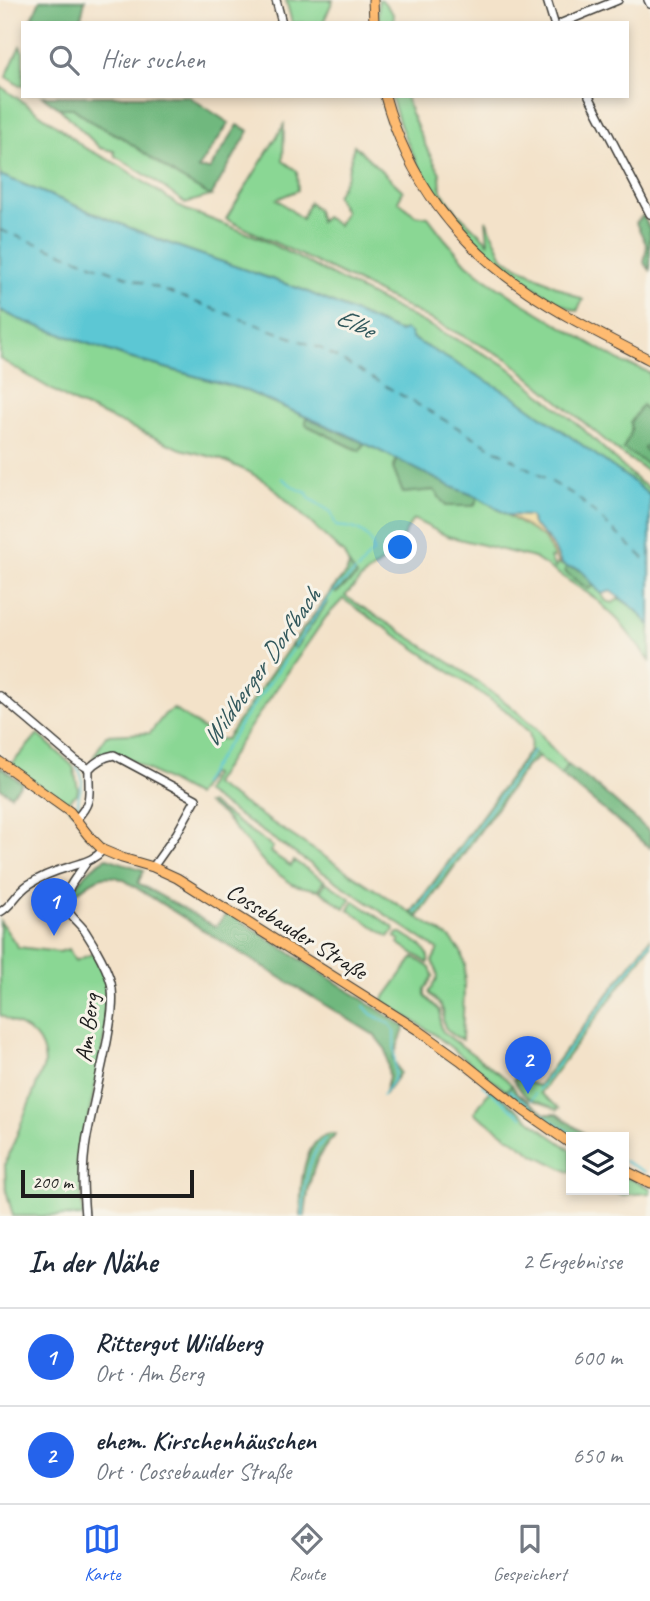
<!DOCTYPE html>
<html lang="de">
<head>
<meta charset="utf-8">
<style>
  :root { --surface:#fff; --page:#f2f2f3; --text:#1f2937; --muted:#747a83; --line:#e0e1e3; --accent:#2563eb }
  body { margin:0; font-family:Caveat,sans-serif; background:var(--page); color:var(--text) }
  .controls { position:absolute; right:21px; bottom:21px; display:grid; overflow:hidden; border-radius:0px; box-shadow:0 4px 10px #0003 }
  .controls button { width:63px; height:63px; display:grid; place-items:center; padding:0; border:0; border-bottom:2px solid var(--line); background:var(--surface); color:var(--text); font:35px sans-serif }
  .scale { position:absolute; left:21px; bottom:18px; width:173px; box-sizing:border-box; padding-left:7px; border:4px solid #1c1c1c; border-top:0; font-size:19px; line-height:24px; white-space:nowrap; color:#1c1c1c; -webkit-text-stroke:5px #f7f3e8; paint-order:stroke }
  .you { position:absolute; left:401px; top:548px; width:24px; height:24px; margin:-18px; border:5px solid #fff; border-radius:50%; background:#1a73e8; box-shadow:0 0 0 10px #1a73e833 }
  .badge { display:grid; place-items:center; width:46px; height:46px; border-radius:50%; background:var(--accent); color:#fff; font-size:23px; font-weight:700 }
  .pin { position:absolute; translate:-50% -58px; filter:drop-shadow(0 2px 4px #0008) }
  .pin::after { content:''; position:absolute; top:37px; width:24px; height:21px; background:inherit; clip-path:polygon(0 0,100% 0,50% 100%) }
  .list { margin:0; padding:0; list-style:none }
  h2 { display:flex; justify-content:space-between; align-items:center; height:91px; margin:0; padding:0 28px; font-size:30px }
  h2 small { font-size:23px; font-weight:400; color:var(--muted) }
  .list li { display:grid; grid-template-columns:46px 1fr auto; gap:21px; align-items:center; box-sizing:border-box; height:98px; padding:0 28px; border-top:2px solid var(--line) }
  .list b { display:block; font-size:26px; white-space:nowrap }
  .list p { margin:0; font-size:23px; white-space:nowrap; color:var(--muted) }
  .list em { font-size:23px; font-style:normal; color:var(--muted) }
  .icon { flex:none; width:38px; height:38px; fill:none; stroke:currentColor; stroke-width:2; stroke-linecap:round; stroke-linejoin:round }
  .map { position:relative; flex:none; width:650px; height:1216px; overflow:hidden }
  .search { position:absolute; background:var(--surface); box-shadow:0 4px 10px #0003; left:21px; right:21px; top:21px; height:77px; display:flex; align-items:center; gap:18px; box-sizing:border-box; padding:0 24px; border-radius:0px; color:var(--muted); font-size:26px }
  .sheet { height:287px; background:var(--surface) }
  nav { display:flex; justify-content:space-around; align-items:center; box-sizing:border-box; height:98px; border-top:2px solid var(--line); background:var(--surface); font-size:19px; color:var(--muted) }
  nav a { display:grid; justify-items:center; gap:4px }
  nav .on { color:var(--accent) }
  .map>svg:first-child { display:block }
  .green { fill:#8ad794; stroke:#537a58; stroke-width:2 }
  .forest { fill:#6fb87e; stroke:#466a4d; stroke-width:2 }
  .sand { fill:#eeda9e; stroke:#857b5d; stroke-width:2 }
  .water { fill:#5bc7d4; stroke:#3c7278; stroke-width:2 }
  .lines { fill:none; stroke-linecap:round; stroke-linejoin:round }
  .stream { stroke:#5bc7d4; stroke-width:2 }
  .ferry { stroke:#32585c; stroke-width:2; stroke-dasharray:9 7; stroke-linecap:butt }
  .minor-casing { stroke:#3c3a36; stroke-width:10 }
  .major-casing { stroke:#3c3a36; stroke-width:11 }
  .minor { stroke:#fff; stroke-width:7 }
  .major { stroke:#febb71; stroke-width:9 }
  .labels { text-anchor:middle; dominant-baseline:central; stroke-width:6; stroke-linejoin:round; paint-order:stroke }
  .street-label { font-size:24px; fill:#1c1c1c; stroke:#f7f3e8 }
  .water-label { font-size:26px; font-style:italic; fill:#32585c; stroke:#f7f3e8 }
</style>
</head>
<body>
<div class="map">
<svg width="650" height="1216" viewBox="0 0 650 1216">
  <rect width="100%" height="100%" fill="#f7f3e8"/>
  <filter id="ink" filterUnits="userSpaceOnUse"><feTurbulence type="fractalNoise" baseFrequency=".0143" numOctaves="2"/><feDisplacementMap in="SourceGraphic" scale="14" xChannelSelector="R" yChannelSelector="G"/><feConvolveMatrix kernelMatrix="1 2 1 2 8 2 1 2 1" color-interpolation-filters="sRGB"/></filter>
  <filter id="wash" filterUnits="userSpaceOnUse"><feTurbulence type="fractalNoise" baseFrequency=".00686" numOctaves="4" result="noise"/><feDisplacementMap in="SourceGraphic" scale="28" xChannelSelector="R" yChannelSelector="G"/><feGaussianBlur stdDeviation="1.57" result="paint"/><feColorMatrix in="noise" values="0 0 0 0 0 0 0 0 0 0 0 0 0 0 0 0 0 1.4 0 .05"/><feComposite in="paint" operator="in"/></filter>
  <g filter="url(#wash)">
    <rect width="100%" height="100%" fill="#f3e2c9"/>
    <path class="green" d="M 286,0 L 333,0 L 323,23 L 292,23 Z
      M 378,0 L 382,0 L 394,15 L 393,23 L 379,23 Z
      M 20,46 L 23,52 L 23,86 L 20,86 L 6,77 Z
      M 0,86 L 63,130 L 83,147 L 119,165 L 184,209 L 260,238 L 504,364 L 581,427 L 639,482 L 650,488 L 650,496 L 635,483 L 515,397 L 415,340 L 412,338 L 410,333 L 395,330 L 303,290 L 165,242 L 0,175 Z
      M 391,96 L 406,96 L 410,111 L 427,149 L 440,173 L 441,191 L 458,213 L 488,242 L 486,220 L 504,259 L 583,300 L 577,311 C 558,304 543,293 526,282 C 473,248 432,200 407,142 C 400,127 396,111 391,96 Z
      M 59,108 L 73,108 L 93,123 L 123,138 L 178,177 L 211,196 L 185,203 L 152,179 L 115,156 L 114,151 L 100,148 Z
      M 284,125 L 283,161 L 297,171 L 298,190 L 277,199 L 302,219 L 309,202 L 317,210 L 320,222 L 325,217 L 338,225 L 345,212 L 336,196 L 347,176 L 354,145 L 403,191 L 398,201 L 415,215 L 428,217 L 445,239 L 467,264 L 485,278 L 521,302 L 625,364 L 637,367 L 650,373 L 650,473 L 619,452 L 508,359 L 365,286 L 226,219 Z
      M 0,310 L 18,319 L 129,358 L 242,389 L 306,417 L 306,425 L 359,451 L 364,443 L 397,459 L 393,468 L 403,493 L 434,490 L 446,506 L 474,506 L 478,497 L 544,538 L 555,557 L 550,558 L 555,568 L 558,563 L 566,567 L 565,572 L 588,589 L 595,585 C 598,591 603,595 606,601 L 613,603 L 619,598 L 635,609 L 650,625 L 650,661 L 618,620 L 595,598 L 534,558 L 447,536 L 413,519 L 401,540 L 384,561 L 364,576 L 345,596 L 464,672 L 508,704 L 537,729 L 549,745 L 568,765 L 561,775 L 530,750 L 531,741 L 529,732 L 504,709 L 343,599 L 326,617 L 252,724 L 213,784 L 451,939 L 461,952 L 465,965 L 462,1040 C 453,1035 443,1031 443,1018 C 443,1012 445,1013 441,1006 C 438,1001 432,998 429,992 L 438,977 L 437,971 L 432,961 L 438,950 L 204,792 L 213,775 L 210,774 L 196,796 L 116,752 L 107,753 L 95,760 L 93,758 L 106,735 L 150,733 L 165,714 L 174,709 L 218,739 L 226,739 L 291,645 L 295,648 L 327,602 L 325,600 L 332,590 L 336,593 L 357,576 L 349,565 L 344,554 L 269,484 L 249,472 L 220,459 L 181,449 L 73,402 L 0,359 Z
      M 38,734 L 72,765 L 74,769 L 78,789 L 77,794 L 69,800 L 80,811 L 73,811 L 64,802 L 10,766 Z
      M 210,803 L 273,847 L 270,852 L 291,866 L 294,861 L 324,880 L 318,890 L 294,885 L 268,867 L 222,814 L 207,804 Z
      M 326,882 L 351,899 L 345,908 L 320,891 Z
      M 354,901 L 393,927 L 394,930 L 389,937 L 349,910 Z
      M 0,921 L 18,947 L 59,952 L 69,949 L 75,961 L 94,953 L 108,981 L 110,1002 L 99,1069 L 81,1151 L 80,1167 L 83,1216 L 13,1216 L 6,1190 L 5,1165 L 45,1063 C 43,1032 24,1029 0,1015 Z
      M 398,933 L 402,933 C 413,941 431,947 428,963 L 398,943 L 400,940 L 395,937 Z
      M 650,939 L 650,946 L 540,1093 L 559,1108 L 557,1110 C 534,1096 531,1109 514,1080 L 515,1078 L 538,1086 Z
      M 414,957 L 430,968 L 433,976 L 425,989 L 425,996 L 440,1011 L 440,1026 L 444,1033 L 505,1078 L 512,1085 L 506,1091 L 434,1034 L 382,1001 Z
      M 491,1089 L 548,1134 L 571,1150 L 571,1173 L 535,1155 L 474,1113 Z
      M 624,1176 L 650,1188 L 650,1193 L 622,1195 L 604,1190 L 624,1190 Z"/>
    <path class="forest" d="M 40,0 L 85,0 L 80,23 L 30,23 Z
      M 42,96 L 188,96 L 229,123 L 198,169 L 210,169 L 238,125 L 249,131 L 211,196 L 178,177 L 123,138 L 93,123 L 73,108 L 59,108 Z
      M 643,215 L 650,230 L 650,270 L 644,263 L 647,246 L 636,223 Z
      M 642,405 L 650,415 L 650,443 L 644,448 L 650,454 L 650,466 L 623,449 L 631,432 L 631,422 Z
      M 306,417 L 364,443 L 360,451 L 306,425 Z
      M 397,459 L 452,487 L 478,497 L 474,506 L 446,506 L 434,490 L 403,493 L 393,468 Z
      M 349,565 L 357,576 L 336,593 L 332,590 L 346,573 Z
      M 566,567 C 579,567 587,575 595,585 L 588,589 L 565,572 Z
      M 325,600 L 328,602 L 295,648 L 291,645 Z
      M 530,750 L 539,757 L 527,766 L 418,917 L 411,913 Z
      M 568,765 L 599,788 L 650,832 L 650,848 L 561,775 Z
      M 0,766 L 22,783 L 11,795 L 0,788 Z
      M 107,858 L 144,870 L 138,883 L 216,927 L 227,912 L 405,1027 L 393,1058 L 400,1073 L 384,1095 L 389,1076 L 386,1050 L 374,1035 L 203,930 L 124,880 C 100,870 91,883 72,896 C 76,881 93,865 107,858 Z
      M 512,1085 L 517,1093 L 545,1114 L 557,1114 L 589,1137 L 571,1137 L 571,1140 L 526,1108 L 506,1091 Z
      M 330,1134 L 335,1134 L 334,1137 C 312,1157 308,1187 305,1216 L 301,1216 C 300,1194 301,1154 319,1139 C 320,1138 328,1134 330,1134 Z"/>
    <path class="sand" d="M 508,515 L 529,515 L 531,518 L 532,524 C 546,535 555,548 562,565 L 558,563 L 544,538 Z"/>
    <path class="water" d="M 0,175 L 165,242 L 303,290 L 395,330 L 400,332 L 405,330 L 410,333 L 412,338 L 415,340 L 515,397 L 635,483 L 650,496 L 650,625 L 635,609 L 611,591 L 602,594 C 593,587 589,576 579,569 C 574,566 567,569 563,565 C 559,562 557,554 555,550 C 549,539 541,531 532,524 L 531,518 L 529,516 L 508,515 L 478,497 L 452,487 L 346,434 L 242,389 L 129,358 L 18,319 L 0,310 Z"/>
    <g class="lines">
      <path class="stream" d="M 282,478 L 295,488 L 307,493 L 309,498 L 331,512 L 336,526 C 342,527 351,527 355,529 C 366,533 374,542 373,553 L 369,556 L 358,570
        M 77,766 C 90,788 74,790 79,808
        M 201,785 L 244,719 L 332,593 L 355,572
        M 415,913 L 534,750
        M 364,1006 L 371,1014 L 390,1024 L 394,1030 L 395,1072 L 394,1079 L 382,1096
        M 482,1085 L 522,1117
        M 509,1090 L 534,1109
        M 538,1090 L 650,942
        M 531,1100 L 535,1094
        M 540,1113 L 577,1137
        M 624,1161 L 645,1172
        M 303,1216 C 304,1191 306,1157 325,1139"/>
      <path class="ferry" d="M 0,230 L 320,348 L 576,496 L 650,564"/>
    </g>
  </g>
  <g filter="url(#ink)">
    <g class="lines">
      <defs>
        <path id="minor" d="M 276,0 L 282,23
          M 547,0 L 554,23
          M 648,0 L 650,4
          M 562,23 L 618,0
          M 589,96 L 650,214
          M 0,696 L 76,761 L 89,769
          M 89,769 C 96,761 103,757 114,755 L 196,799 L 177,833 L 153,867
          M 76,819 C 94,801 88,792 89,769
          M 0,912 C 12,906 16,893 28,885 C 40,877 55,871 69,867 C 83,862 93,861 103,850
          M 85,1216 C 82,1183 82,1158 89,1126 C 95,1097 101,1070 107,1042 C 110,1024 114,1006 112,989 C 111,974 93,943 85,931 C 78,921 65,914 66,900 C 66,887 80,873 86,863"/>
        <path id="major" d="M 373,0 L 374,23
          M 385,96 C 408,180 456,243 528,292 C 566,318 609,338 650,360
          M 0,762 L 70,812 L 88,835 L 103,850 L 122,858 L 153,867 L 177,878 L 418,1030 L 460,1060 L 524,1111 L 571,1144
          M 624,1170 L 650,1183"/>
      </defs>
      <use href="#minor" class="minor-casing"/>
      <use href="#major" class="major-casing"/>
      <use href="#minor" class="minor"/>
      <use href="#major" class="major"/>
    </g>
  </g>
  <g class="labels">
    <g class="street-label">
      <text transform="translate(297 931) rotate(32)">Cossebauder Straße</text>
      <text transform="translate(87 1028) rotate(-83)">Am Berg</text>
    </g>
    <g class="water-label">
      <text transform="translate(355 323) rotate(25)">Elbe</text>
      <text transform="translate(261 667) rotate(-55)">Wildberger Dorfbach</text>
    </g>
  </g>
</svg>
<div class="controls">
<button><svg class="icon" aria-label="layers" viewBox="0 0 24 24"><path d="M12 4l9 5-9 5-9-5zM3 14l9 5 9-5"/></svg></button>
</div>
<div class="scale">200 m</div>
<div class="you"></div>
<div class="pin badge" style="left:54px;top:936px">1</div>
<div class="pin badge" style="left:528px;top:1094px">2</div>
<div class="search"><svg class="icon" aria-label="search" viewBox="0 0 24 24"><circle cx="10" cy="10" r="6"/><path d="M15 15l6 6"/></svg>Hier suchen</div>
</div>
<section class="sheet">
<h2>In der Nähe<small>2 Ergebnisse</small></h2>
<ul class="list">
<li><span class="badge">1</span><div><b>Rittergut Wildberg</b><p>Ort · Am Berg</p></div><em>600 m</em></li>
<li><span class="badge">2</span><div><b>ehem. Kirschenhäuschen</b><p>Ort · Cossebauder Straße</p></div><em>650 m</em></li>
</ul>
</section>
<nav>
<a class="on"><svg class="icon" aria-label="map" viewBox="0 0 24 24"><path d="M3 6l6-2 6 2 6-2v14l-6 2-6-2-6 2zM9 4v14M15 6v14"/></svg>Karte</a>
<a><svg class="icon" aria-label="directions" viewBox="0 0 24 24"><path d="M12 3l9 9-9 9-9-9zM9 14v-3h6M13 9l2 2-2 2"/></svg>Route</a>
<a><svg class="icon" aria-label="saved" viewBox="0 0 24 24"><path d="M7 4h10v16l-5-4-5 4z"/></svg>Gespeichert</a>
</nav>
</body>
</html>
